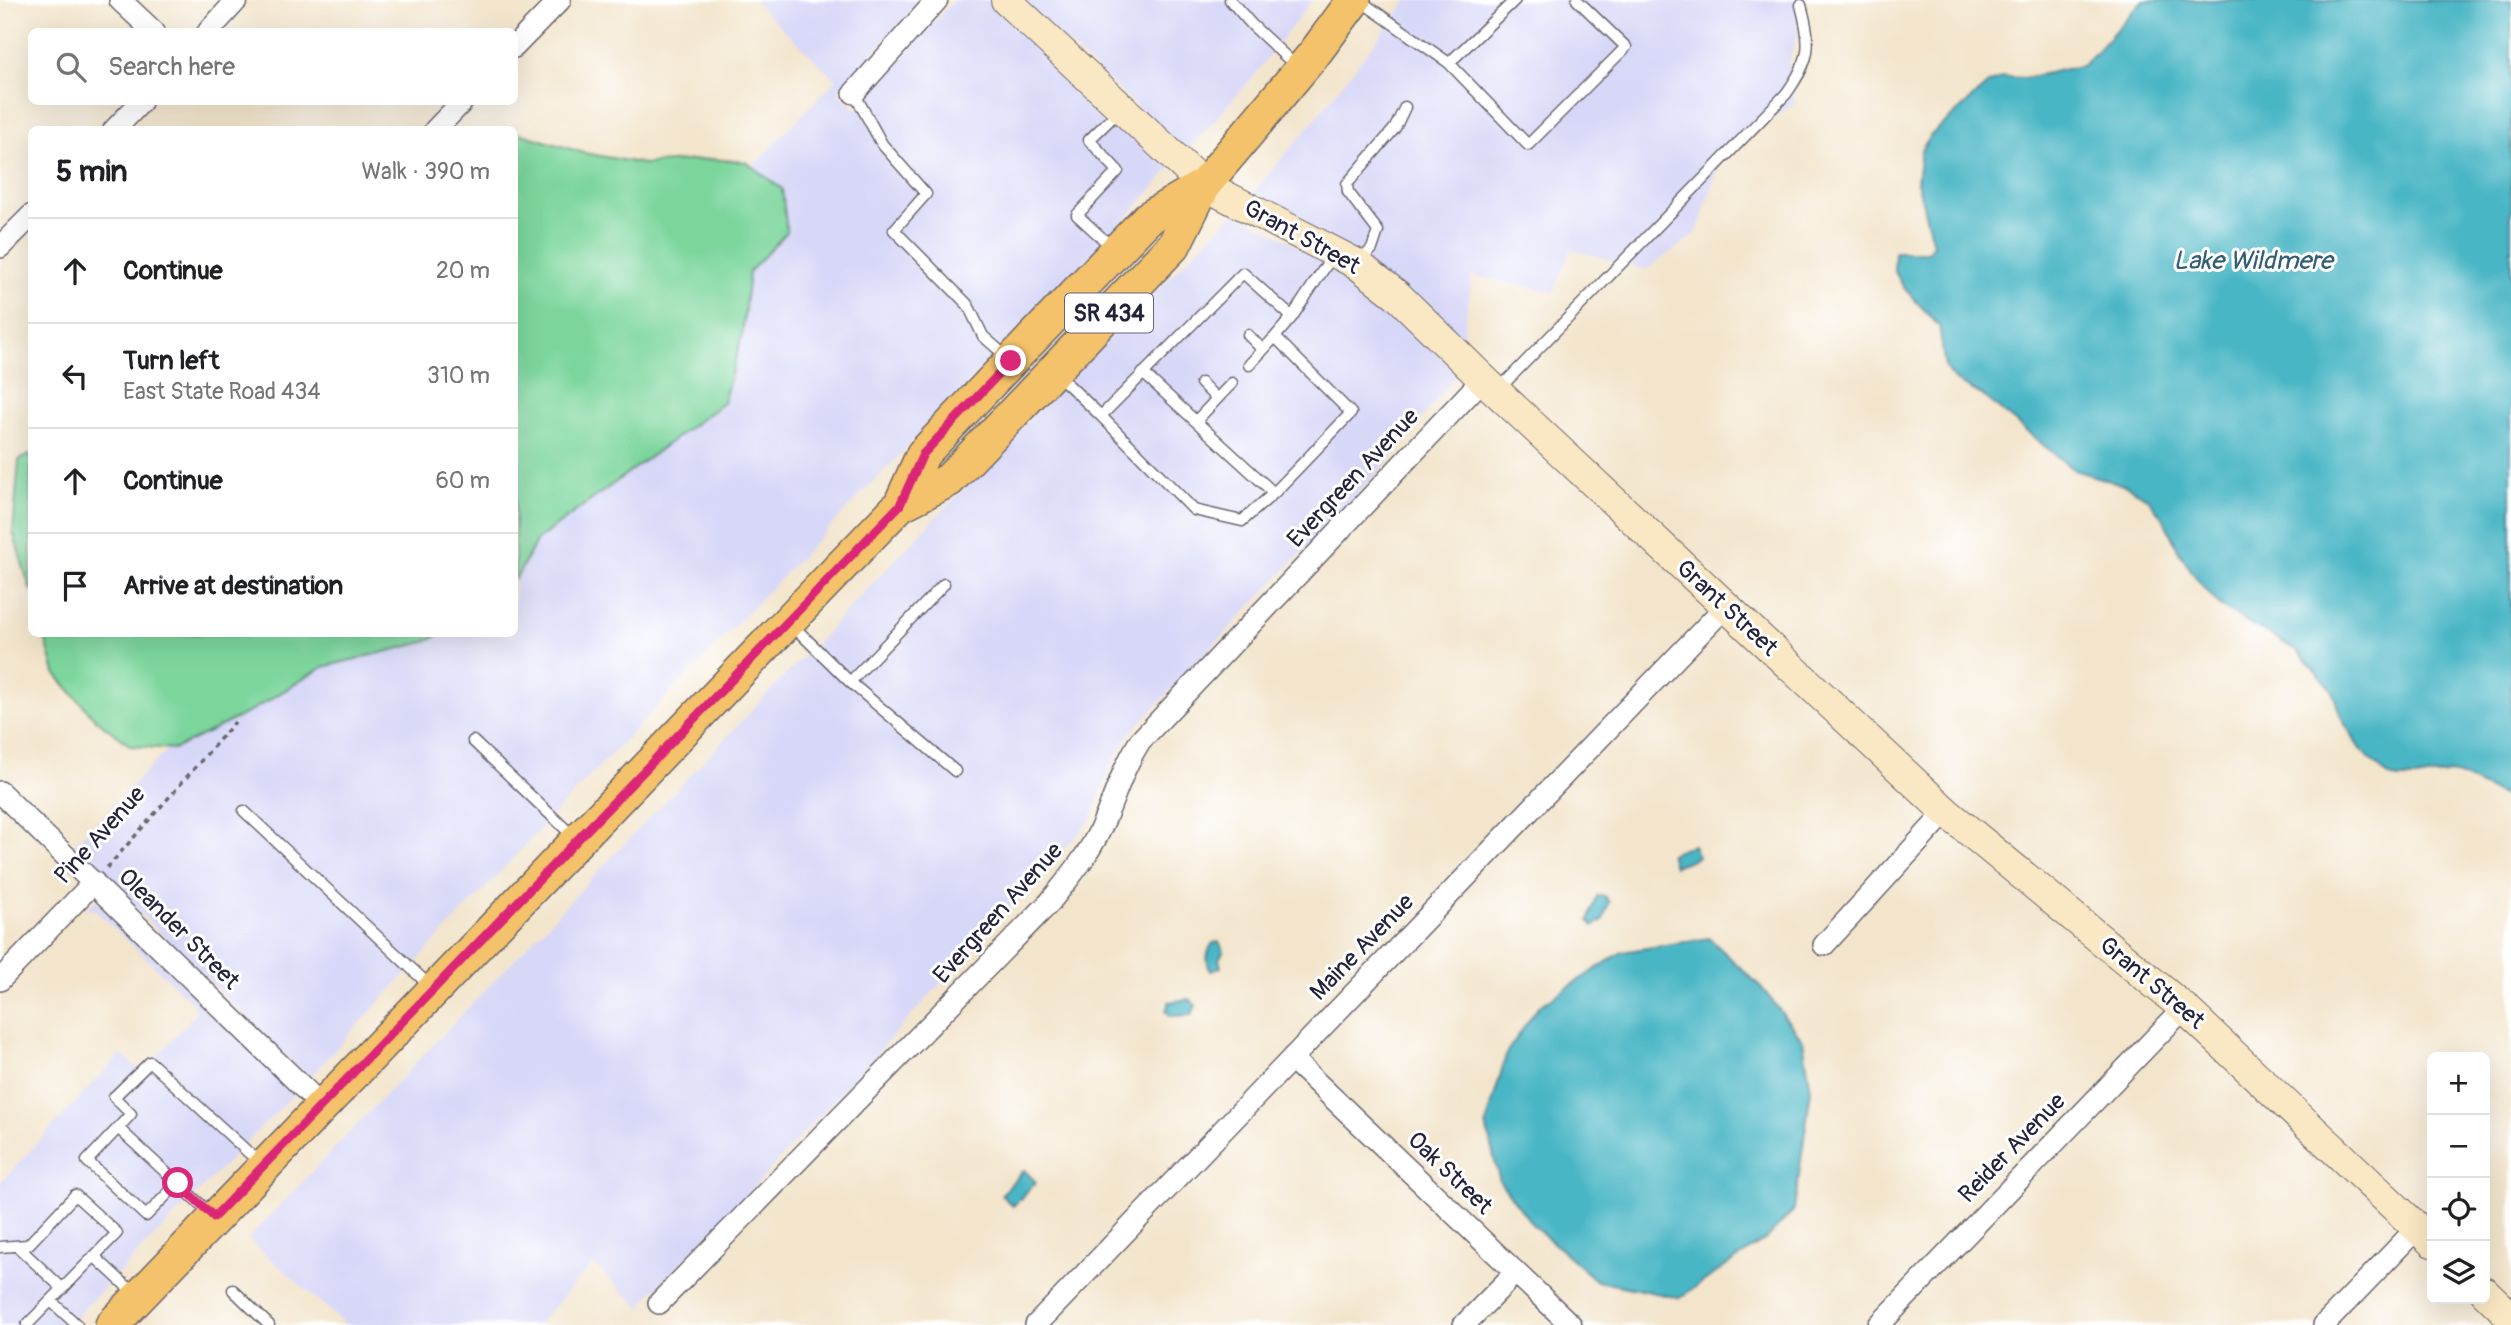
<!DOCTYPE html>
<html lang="en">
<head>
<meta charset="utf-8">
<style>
  :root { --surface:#fff; --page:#f2f2f2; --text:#202124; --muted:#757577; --line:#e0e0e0 }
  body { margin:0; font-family:Pangolin,sans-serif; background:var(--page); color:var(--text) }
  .controls { position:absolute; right:21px; bottom:21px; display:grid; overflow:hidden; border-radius:10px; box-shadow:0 7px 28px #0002 }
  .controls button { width:63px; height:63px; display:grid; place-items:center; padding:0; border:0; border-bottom:2px solid var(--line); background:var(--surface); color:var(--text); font:35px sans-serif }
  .stop { position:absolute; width:21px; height:21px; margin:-16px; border:5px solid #db2777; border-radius:50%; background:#fff }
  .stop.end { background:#db2777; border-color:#fff; box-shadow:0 2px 7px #0008 }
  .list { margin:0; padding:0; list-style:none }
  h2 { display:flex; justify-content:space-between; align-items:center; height:91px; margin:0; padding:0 28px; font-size:30px }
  h2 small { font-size:23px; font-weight:400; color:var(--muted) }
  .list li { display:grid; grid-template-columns:46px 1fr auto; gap:21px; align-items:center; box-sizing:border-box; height:105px; padding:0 28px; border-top:2px solid var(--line) }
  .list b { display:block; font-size:26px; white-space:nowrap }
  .list p { margin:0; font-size:23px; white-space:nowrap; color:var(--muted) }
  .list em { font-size:23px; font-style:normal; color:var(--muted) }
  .icon { flex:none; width:38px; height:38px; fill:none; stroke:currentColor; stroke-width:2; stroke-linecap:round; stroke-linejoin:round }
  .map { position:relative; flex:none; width:2511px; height:1325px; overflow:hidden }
  .search { position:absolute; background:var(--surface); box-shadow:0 7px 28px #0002; left:28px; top:28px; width:490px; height:77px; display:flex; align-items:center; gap:18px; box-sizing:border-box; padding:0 24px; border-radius:10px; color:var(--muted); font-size:26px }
  .panel { position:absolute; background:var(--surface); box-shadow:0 7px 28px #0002; left:28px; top:126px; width:490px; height:511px; border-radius:10px }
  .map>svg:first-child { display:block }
  .built { fill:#d7d7f8 }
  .green { fill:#7cd69c; stroke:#4f7c6c; stroke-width:2 }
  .water { fill:#4ab6c5; stroke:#366c80; stroke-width:2 }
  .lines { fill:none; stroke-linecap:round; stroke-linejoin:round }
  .lane-casing { stroke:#6b666e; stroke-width:13 }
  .street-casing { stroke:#6b666e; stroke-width:24 }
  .secondary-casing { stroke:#6b666e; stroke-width:32 }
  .primary-casing { stroke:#6b666e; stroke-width:36 }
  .path { stroke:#6b666e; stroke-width:3.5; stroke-dasharray:5 5; stroke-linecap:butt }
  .lane { stroke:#fff; stroke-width:10 }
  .street { stroke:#fff; stroke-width:21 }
  .secondary { stroke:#fae7c3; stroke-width:30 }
  .primary { stroke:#f3c26a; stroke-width:33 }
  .route { stroke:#db2777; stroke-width:9 }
  .labels { text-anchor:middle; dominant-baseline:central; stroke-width:6; stroke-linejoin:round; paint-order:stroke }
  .shield { fill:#fff; stroke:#646476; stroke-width:2 }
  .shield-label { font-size:23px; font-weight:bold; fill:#22223b }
  .street-label { font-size:24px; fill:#22223b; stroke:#fff }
  .water-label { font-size:26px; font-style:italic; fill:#325d72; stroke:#fff }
</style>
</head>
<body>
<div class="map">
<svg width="2511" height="1325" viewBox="0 0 2511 1325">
  <rect width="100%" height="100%" fill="#fff"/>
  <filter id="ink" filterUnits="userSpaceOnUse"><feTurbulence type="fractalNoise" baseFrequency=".0143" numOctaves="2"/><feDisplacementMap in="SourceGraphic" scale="14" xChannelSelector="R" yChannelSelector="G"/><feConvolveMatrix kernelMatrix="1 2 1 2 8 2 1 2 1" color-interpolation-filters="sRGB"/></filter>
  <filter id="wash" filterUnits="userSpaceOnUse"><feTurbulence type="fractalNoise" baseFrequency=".00686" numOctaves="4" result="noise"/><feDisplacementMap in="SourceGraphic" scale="28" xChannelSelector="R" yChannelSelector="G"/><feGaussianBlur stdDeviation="1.57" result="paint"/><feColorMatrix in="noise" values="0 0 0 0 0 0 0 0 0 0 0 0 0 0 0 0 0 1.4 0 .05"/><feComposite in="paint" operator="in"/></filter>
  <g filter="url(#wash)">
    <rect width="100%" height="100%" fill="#f3e5cc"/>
    <path class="built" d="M 753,0 L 921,0 L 838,92 L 856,109 L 954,0 L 990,0 L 1171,168 L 1111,235 L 567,800 L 309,1078 L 72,847 L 169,748 L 175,749 L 249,712 L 323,667 L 425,642 L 440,634 L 514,634 L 515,580 L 537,540 L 615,484 L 742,335 L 749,272 L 787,232 L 782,189 L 753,166 L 836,80 Z
      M 1021,0 L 1312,0 L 1254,76 L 1186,152 Z
      M 1408,0 L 1802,0 L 1799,31 L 1788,64 L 1795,103 L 1722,154 L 1697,233 L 1646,270 L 1571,249 L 1554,292 L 1472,276 L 1462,344 L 1250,196 L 1308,128 Z
      M 1235,212 L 1351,274 L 1390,303 L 1457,374 L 1383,467 L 1131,732 L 1112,763 L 1091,820 L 742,1200 L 643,1302 L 645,1305 L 642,1309 L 593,1264 L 537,1325 L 346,1325 L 248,1239 L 1045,403 Z
      M 96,899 L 294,1094 L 68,1325 L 0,1325 L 0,1183 L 121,1054 L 137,1068 L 146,1068 L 197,1012 L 193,1003 L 95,910 L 87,908 Z"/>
    <path class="green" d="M 515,132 L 584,153 L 644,164 L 711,159 L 746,162 L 782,189 L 787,232 L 749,272 L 742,335 L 723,403 L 537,540 L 515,580 Z
      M 31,454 L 31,592 L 13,532 L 19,460 Z
      M 44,634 L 440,634 L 425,642 L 323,667 L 249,712 L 175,749 L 131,746 L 95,719 L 55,673 Z"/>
    <path class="water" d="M 2143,0 L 2511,0 L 2511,799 L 2451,773 L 2416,779 L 2397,779 L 2387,775 L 2359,748 L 2341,717 L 2332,690 L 2298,651 L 2220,606 L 2200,583 L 2180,554 L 2164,520 L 2149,500 L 2130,487 L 2074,470 L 1982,395 L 1956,381 L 1945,367 L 1939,326 L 1904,288 L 1894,270 L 1895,252 L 1928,252 L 1933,244 L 1917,182 L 1921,151 L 1930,136 L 1988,84 L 2003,77 L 2026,78 L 2084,65 Z
      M 1693,845 L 1698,857 L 1674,866 L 1670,854 Z
      M 1597,896 L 1605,896 L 1609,902 L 1603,920 L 1594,926 L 1589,921 Z
      M 1709,938 L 1761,987 L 1803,1040 L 1811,1090 L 1794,1210 L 1766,1239 L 1679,1298 L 1597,1281 L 1533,1225 L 1500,1182 L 1486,1125 L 1507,1052 L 1538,1007 L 1622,952 Z
      M 1219,942 L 1224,950 L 1219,959 L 1221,967 L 1211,971 C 1205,962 1207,951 1213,943 Z
      M 1190,999 L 1196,1006 L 1191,1015 L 1171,1016 L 1166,1011 L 1169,1002 Z
      M 1024,1170 L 1036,1182 L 1013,1206 L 1001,1195 Z"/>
  </g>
  <g filter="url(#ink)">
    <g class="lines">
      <defs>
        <path id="lane" d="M 1230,0 L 1252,25 L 1297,67
          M 1359,0 L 1449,63 L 1528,145 L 1626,47 L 1577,0
          M 1449,63 L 1515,0
          M 854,93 L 882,144 L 926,194 L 894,230 L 968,305 L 983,336 L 1009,359
          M 1114,249 L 1077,215 L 1118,171 L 1089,140 L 1121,109
          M 1359,262 L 1372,249 L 1378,231 L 1348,192 L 1347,184 L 1395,128 L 1405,107
          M 1248,335 L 1263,350
          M 1249,365 L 1275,337
          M 1143,373 L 1274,493
          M 1057,374 L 1101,416 L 1243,273 L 1292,317 L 1333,255
          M 1201,383 L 1217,399
          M 1498,390 L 1786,94 C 1811,59 1812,46 1801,5
          M 1101,416 L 1194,510 L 1242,521 L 1274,493 L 1351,413 L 1275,337 L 1292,317
          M 1196,421 L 1232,383
          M 792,625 L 850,682 L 944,584
          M 850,682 L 955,771
          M 473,741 L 575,838
          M 244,811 L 431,987
          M 118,1128 L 87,1161 L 146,1216 L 178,1183
          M 213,1216 L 118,1128 L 131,1114 L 114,1097 L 150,1062 L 261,1164
          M 17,1246 L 63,1289
          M 0,1247 L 28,1245 L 75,1195 L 117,1233 L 27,1325
          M 95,1257 L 136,1295
          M 233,1290 L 269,1325
          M 51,1301 L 77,1325"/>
        <path id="street" d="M 120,0 L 154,32
          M 208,32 L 237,0
          M 514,47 L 560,0
          M 854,93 L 937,0
          M 114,130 L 141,102
          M 435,130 L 462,102
          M 0,247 L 32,215
          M 0,792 L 321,1105
          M 1824,945 L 1946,812
          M 0,980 L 94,882
          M 1292,1059 L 1571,1325
          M 659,1303 L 1050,902 C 1068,879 1087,857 1100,830 C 1115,798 1120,773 1140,741 L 1483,379
          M 1036,1325 L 1726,606
          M 1464,1325 L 1516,1272
          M 1879,1325 L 2184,1008
          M 2324,1325 L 2417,1228"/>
        <path id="secondary" d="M 1006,0 L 1204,185 L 1357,264 L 1397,295 L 1483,379 L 1946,812 L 2184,1008 L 2432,1242
          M 2485,1292 L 2511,1317"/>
        <path id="primary" d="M 900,505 L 923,454 L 1011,361 L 1148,218 L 1204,185
          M 112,1325 L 900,505 L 949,480 L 1174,245 L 1204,185 L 1314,54 L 1354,0"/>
      </defs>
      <use href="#lane" class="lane-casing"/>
      <use href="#street" class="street-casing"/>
      <use href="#secondary" class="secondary-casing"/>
      <use href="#primary" class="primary-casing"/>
      <path class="path" d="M 107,868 L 235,722"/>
      <use href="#lane" class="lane"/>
      <use href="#street" class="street"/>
      <use href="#secondary" class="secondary"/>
      <use href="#primary" class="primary"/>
    </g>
  </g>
  <g class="lines" filter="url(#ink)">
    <path class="route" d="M 178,1183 L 214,1217 L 900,505 L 923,454 L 1011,361"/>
  </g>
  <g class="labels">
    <rect class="shield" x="1065" y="293.5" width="88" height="39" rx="5"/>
    <g class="shield-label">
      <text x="1109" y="313">SR 434</text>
    </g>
    <g class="street-label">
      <text transform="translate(1302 237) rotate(29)">Grant Street</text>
      <text transform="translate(1353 478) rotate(-47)">Evergreen Avenue</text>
      <text transform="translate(1727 608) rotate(43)">Grant Street</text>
      <text transform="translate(100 835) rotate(-48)">Pine Avenue</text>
      <text transform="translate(998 913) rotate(-48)">Evergreen Avenue</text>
      <text transform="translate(179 929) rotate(45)">Oleander Street</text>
      <text transform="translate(1362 947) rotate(-46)">Maine Avenue</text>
      <text transform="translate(2152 983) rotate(40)">Grant Street</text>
      <text transform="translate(2012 1148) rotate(-46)">Reider Avenue</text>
      <text transform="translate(1450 1173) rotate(44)">Oak Street</text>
    </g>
    <g class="water-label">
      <text x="2253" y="261">Lake Wildmere</text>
    </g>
  </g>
</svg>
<div class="controls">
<button>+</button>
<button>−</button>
<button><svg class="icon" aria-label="locate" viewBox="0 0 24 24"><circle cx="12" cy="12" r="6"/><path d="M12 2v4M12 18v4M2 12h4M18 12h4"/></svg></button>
<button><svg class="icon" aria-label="layers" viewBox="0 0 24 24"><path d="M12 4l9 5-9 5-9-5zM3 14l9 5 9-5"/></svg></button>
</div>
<div class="stop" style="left:178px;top:1183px"></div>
<div class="stop end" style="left:1011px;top:361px"></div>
<div class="search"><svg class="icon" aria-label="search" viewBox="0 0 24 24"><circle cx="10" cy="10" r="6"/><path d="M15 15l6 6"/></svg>Search here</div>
<section class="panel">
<h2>5 min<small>Walk · 390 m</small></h2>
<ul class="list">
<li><svg class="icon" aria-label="ahead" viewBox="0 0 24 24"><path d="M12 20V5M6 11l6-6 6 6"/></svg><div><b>Continue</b></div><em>20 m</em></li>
<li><svg class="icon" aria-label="left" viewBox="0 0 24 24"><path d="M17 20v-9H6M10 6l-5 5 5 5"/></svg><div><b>Turn left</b><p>East State Road 434</p></div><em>310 m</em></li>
<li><svg class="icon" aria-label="ahead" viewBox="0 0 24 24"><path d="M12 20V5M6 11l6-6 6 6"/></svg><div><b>Continue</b></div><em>60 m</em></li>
<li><svg class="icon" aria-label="arrive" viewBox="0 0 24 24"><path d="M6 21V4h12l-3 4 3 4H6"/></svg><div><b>Arrive at destination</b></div></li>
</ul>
</section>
</div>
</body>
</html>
